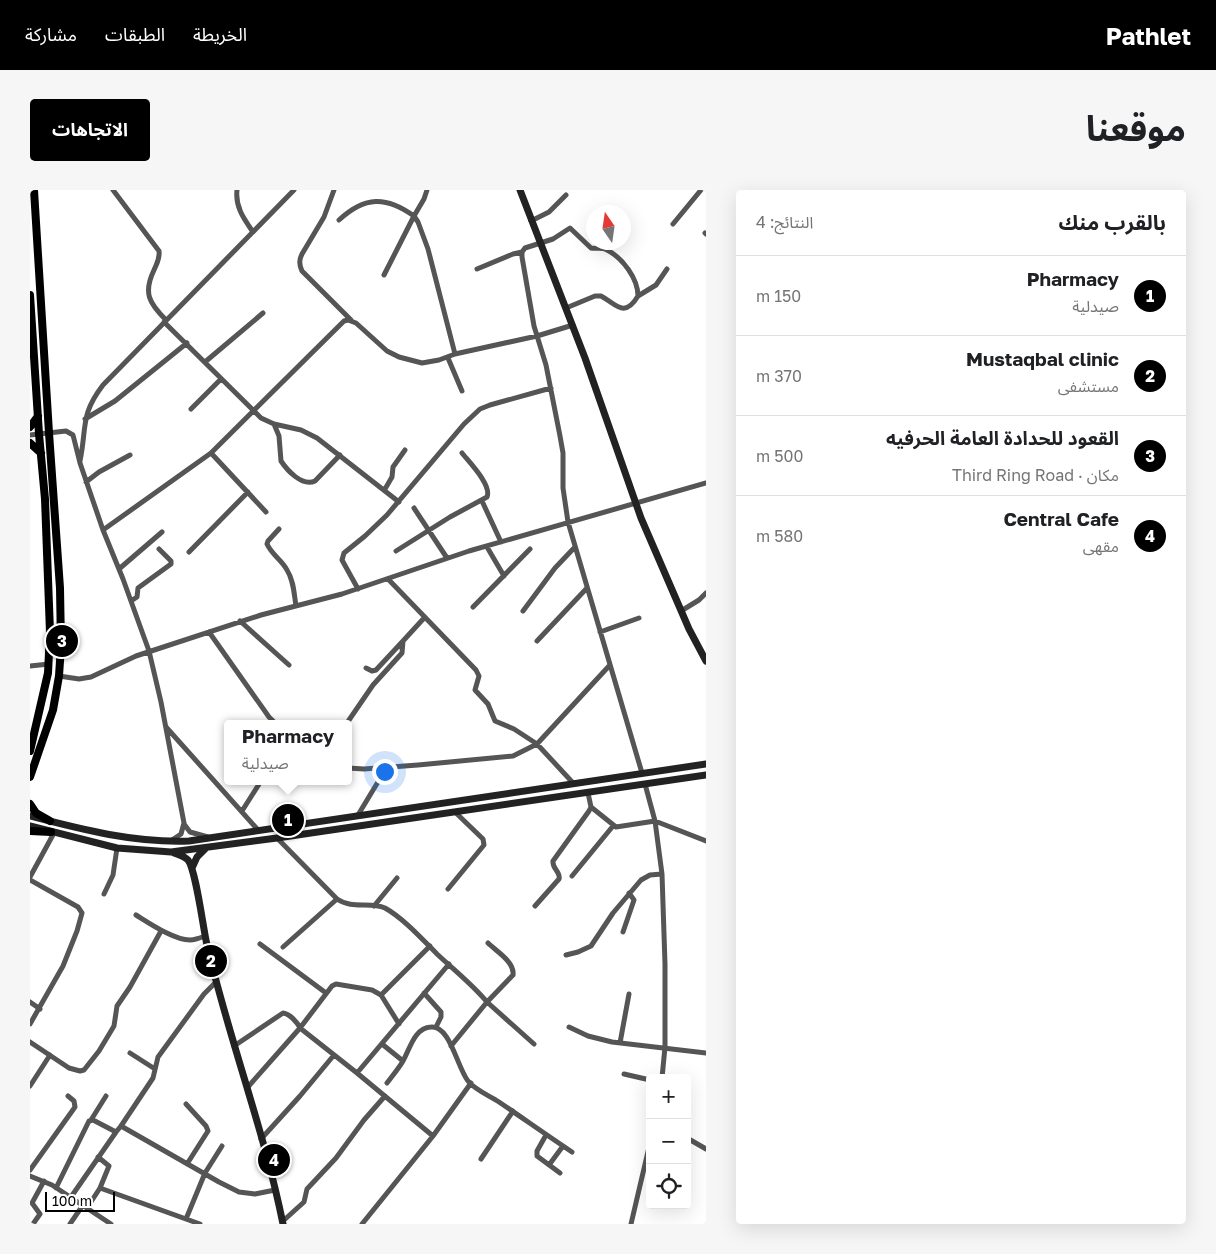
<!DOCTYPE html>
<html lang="ar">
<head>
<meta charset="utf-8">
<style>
  :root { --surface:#fff; --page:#f6f6f6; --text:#202124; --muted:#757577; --line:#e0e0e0; --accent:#000 }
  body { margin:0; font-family:"Golos Text","Noto Sans Arabic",sans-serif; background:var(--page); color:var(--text); direction:rtl }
  .controls { position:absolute; right:15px; bottom:15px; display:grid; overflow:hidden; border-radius:5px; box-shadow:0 5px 20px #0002 }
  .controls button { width:45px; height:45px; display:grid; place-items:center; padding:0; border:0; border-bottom:1px solid var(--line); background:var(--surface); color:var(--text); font:25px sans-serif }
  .compass { position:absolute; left:556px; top:15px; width:45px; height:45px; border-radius:50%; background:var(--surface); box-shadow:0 5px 20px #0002; rotate:347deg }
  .scale { position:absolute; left:15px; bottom:12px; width:70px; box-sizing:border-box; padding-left:5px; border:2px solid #000; border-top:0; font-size:14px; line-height:18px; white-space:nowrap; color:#000; -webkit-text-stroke:4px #fff; paint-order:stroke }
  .you { position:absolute; left:354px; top:581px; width:18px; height:18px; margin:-12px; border:4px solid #fff; border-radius:50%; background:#1a73e8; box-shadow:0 0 0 8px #1a73e833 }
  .badge { display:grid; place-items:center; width:32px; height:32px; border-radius:50%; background:var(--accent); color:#fff; font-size:16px; font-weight:700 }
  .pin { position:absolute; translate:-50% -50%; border:2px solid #fff; box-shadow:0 1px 5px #0006 }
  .popup { position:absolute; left:194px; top:530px; width:128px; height:65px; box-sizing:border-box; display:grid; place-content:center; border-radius:5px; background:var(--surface); filter:drop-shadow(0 1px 4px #0005); font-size:16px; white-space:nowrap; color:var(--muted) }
  .popup b { font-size:19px; color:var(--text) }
  .popup::after { content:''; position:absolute; left:50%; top:100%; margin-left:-10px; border:10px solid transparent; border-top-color:var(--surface) }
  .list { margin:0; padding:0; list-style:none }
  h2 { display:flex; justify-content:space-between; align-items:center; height:65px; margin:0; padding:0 20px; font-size:21px }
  h2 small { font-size:16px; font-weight:400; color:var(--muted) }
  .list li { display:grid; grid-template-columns:32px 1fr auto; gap:15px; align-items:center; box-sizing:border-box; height:80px; padding:0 20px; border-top:1px solid var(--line) }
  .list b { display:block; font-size:19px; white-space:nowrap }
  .list p { margin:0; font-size:16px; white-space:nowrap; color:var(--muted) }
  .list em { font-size:16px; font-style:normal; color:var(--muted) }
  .icon { flex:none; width:28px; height:28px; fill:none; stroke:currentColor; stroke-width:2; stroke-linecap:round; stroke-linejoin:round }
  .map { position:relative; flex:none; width:676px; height:1034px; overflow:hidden; direction:ltr; border-radius:5px }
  header { display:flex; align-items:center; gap:30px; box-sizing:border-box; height:70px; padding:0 25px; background:var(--accent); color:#fff }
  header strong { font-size:24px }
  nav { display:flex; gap:28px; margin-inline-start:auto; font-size:18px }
  .intro { display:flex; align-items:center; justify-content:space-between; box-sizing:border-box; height:120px; padding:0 30px }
  h1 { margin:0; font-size:35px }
  .button { padding:12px 22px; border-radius:5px; background:var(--accent); color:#fff; font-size:18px; font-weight:700 }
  main { display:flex; gap:30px; padding:0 30px }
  aside { flex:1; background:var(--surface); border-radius:5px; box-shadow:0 5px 20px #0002 }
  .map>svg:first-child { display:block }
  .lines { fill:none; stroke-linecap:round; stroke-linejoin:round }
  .street { stroke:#555; stroke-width:5 }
  .secondary { stroke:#222; stroke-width:7 }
  .primary { stroke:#000; stroke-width:8 }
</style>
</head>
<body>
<header>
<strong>Pathlet</strong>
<nav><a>الخريطة</a><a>الطبقات</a><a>مشاركة</a></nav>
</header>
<div class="intro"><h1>موقعنا</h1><a class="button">الاتجاهات</a></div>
<main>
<aside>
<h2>بالقرب منك<small>النتائج: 4</small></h2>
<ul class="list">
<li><span class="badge">1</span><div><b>Pharmacy</b><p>صيدلية</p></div><em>150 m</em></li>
<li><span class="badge">2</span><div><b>Mustaqbal clinic</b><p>مستشفى</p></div><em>370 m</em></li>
<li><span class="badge">3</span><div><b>القعود للحدادة العامة الحرفيه</b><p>مكان · Third Ring Road</p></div><em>500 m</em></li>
<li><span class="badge">4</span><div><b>Central Cafe</b><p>مقهى</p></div><em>580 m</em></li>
</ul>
</aside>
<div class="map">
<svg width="676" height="1034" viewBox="0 0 676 1034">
  <rect width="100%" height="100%" fill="#fff"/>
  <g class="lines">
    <path class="street" d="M 83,0 L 129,61 C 130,69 127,73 124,80 C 113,103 119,113 136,130
      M 207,0 C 205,17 214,29 223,42
      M 304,0 L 294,27 L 272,64 C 269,70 269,74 272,81 L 321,130
      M 397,0 L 394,9 L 384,26 L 388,32 L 398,59 L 425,164
      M 309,30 C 335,6 356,6 384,26 L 354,85
      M 501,31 L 519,22 L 536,5
      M 643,34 L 671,0
      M 675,43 L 676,44
      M 447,79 L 483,64 L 492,62
      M 608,106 L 626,95 L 637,79
      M 536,118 L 565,106 L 571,106 C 586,114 594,129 608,106 C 608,89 593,68 577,60 C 573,57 566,59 561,58 L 540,38 L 523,49 L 495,58 L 492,62 L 492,67 L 504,136 L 516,175 L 530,246 L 533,263 L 533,298 L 538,332 L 612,583
      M 134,132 L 231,228 L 244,234 L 271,240 L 287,248 L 369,312
      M 418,168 L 432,201
      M 175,172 L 233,123
      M 161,219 L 191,189
      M 55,229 L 85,211 L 157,153
      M 244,234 L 249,246 L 251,271 C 257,280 272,297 285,291 L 310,265
      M 0,245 L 36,241 L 43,245 L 50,273 L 73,340 L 93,389 L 119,461 L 131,512 L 154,633 L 151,644 L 142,650
      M 181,263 L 236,322
      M 50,271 C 57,237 50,225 73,195 L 264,0
      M 56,292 L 69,282 L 100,265
      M 355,299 L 362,287 L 363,277 L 375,260
      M 452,311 L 471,352
      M 384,318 L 417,368
      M 249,339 L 238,351 L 237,354 C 242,365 252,370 257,380 C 264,391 264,404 266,416
      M 73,340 L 181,263 L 314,131 L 318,130 L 326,133 L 357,161 L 369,167 L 392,173 L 409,170 L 425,164 L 507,146 L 543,135
      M 457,357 L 474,386
      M 366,361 L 420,327 L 457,307 C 462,295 439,272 432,263
      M 159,362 L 218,302
      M 89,379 L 132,342
      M 358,389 L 446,480 L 449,486 L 445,500 L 458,514 L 465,531 L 484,539 L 507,554 L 544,594
      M 328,399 L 312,370 L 314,363 L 335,346 L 357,325 L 434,234 L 450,219 L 460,215 L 521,198
      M 101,411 L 107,407 L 108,398 L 141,374 L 141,371 L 129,359
      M 443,417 L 500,359
      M 493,421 L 525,378 L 545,357
      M 651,421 L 669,410 L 676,403
      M 210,431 L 259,475
      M 179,442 L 239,527 L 246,534
      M 570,442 L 609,428
      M 507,451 L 557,398
      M 0,476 L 19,474
      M 336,478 L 342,481 L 346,480 L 373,451
      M 29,486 L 49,489 L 61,487 L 106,466 L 231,425 L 312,404 L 439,361 L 676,293
      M 319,530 L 343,495 L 372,463 L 373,451 L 395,427
      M 136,537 L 229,641
      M 318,578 L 334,579 L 388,575 L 483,566 L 507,554 L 579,476
      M 615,594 L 625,631 L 632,684 L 635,774 L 635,857 L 632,888
      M 561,617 L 586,637 L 625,631 L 676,651
      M 212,621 L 231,591
      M 328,625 L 357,577
      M 154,634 L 160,642 L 178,647
      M 247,648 L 307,709 C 323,720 339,711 355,718 C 373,728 392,749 407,764 C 424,780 442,794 457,812 L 421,856
      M 542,686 L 583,636
      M 0,687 L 24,643
      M 0,690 L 48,717 L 52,723 L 47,741 L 33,776 L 0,834
      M 418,699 L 454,655 L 453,649 L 425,622
      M 74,704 L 83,685 L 87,658
      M 344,716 L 367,688
      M 505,716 L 529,689 C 531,682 522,679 523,671 L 559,621 L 561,617 L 558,603
      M 106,725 C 119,733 144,750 160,750 C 165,750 170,748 175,746
      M 593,742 L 604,710 L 599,703
      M 458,753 C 466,761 485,772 483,785 L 457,812 L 504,854
      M 230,754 L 296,803
      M 253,757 L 307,709
      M 536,765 L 548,762 L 561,756 L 583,723 L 611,690 L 620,685 L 632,684
      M 186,792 L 174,804 L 128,867 L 123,888 L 91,936 L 189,992 L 209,1002 L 225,1004 L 245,1000
      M 394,803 L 411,822 L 411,827 L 406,837
      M 351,805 L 400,756
      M 0,812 L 10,819
      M 539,837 L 558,846 L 582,852 L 676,863
      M 0,852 L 39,878 L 50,881 L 54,880 L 69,861 L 84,836 L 87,816 L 100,797 L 131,741
      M 590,853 L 599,804
      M 352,854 L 373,871
      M 204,856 L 253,823 C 260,824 267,832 270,838 L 302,796 L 306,794 L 342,800 L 351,805 L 369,834
      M 100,863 L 125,879
      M 327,883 L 419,774
      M 594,884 L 620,890
      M 357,893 C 363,885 369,878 373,871 C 380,859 384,838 401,837 C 420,835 427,877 438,891 C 445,900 460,906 469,912 C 494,929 518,946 542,962
      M 0,896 L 20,865
      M 217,898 L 270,838 L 327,883 L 403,946 L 332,1034
      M 156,914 L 176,936 L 178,941 L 157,974
      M 61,930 L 76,906
      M 516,945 L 507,961 L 507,966 L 530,983
      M 403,946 L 441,893
      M 657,948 L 676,959
      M 231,949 L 270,906 L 304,865
      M 68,967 L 79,976 L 70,998
      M 451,969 L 483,921
      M 519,975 L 533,956
      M 0,980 L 45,917 L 44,911 L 38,906
      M 0,986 L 22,995 L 81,1034
      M 26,998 L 59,931 L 63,930 L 86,942 L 91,936
      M 41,1007 L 86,942
      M 57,1018 L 70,998 L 170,1034
      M 156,1029 L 175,983 L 192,956
      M 253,1031 L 274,1012 L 277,999 L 306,968 L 334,930 L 355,906
      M 3,1034 L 10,1024 L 2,1013 L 14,991
      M 40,1034 L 53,1015
      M 601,1034 L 620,953"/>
    <path class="secondary" d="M 490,0 L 555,168 L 611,328 L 659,439 L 676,471
      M 0,626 C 53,640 105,653 159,651 L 676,574
      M 0,636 L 87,658 L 141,662 L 247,648 L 676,585
      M 144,663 C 149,665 154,666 158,670 C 166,680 173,738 177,755 C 199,849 234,940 253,1034
      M 162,678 L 167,667 L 176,658"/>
    <path class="primary" d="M 0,105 L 9,244 L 15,309 L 20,442 L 18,483 L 0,561
      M 0,237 L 8,226
      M 0,253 L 11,263
      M 0,587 L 23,520 L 29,486 L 31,456 L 30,398 L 19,243 L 4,0
      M 0,614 L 6,623 L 20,631
      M 0,641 L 21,642"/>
  </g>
</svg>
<div class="controls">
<button>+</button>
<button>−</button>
<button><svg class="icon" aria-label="locate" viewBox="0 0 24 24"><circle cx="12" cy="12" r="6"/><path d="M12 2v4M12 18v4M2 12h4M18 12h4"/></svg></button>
</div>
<svg class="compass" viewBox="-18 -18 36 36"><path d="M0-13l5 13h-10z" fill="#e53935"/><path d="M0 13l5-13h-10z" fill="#757577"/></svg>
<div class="scale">100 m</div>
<div class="you"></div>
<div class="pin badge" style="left:258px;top:630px">1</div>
<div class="popup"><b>Pharmacy</b>صيدلية</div>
<div class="pin badge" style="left:181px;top:771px">2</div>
<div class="pin badge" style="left:32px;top:451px">3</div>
<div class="pin badge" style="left:244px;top:970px">4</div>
</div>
</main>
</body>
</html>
